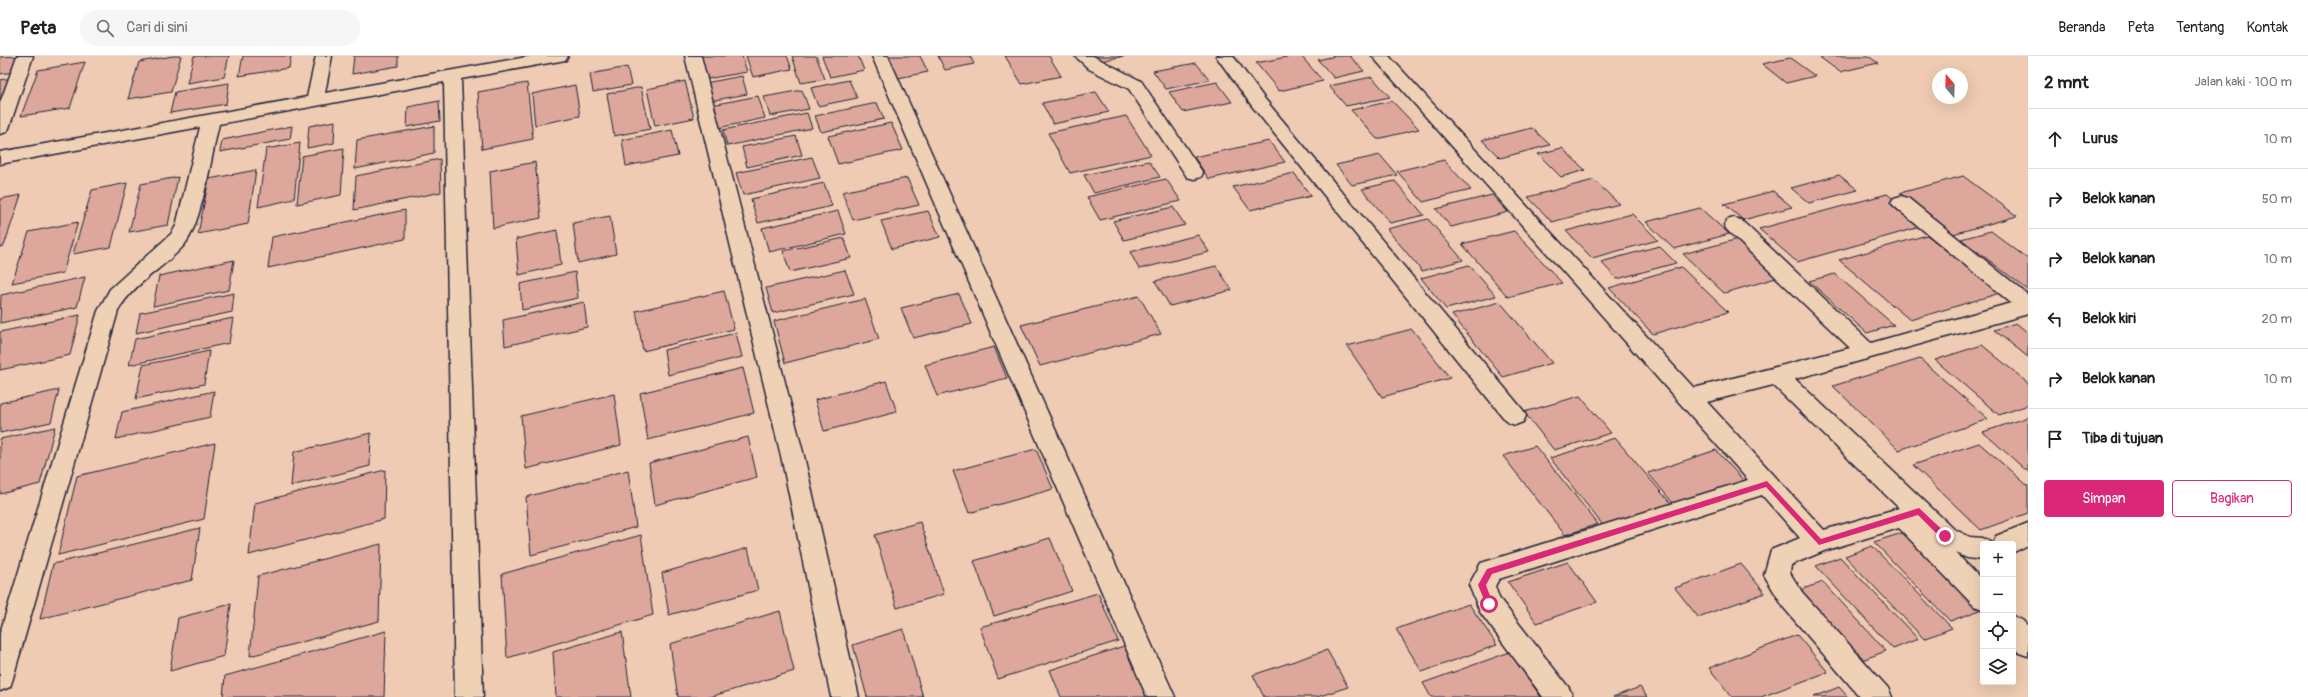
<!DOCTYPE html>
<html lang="id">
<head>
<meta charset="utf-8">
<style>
  :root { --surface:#fff; --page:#f6f6f6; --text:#202124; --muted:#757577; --line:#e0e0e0; --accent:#db2777 }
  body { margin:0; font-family:Pangolin,sans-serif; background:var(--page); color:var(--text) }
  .controls { position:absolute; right:12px; bottom:12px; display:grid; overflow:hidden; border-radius:4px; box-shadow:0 4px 16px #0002 }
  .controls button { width:36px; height:36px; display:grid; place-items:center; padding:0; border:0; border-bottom:1px solid var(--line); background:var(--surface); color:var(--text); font:20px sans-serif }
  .compass { position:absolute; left:1932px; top:12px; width:36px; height:36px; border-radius:50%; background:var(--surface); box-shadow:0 4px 16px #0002; rotate:341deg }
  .stop { position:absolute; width:12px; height:12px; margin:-9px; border:3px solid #db2777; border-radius:50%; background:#fff }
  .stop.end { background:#db2777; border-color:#fff; box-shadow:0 1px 4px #0008 }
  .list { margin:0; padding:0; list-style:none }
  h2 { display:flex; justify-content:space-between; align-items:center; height:52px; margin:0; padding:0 16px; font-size:17px }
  h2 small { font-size:13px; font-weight:400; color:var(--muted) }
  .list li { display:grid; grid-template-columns:26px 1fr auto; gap:12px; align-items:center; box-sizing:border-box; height:60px; padding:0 16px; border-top:1px solid var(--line) }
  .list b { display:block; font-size:15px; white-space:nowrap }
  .list em { font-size:13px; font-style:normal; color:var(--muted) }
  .actions { display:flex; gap:8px; padding:12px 16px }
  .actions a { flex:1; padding:9px 0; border:1px solid var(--accent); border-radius:4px; text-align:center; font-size:14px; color:var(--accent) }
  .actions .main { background:var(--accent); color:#fff }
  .icon { flex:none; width:22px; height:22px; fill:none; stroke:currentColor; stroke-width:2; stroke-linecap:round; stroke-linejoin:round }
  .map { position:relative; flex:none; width:2028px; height:641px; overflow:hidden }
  header { display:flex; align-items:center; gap:24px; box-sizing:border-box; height:56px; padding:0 20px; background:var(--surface); border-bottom:1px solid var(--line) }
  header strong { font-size:19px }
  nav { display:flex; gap:22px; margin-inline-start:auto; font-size:14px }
  .search { width:280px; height:36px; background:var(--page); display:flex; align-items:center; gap:10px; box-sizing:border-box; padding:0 14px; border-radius:22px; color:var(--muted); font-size:15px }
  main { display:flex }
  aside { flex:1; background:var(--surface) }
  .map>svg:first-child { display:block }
  .building { fill:#dda89b; stroke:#22223b }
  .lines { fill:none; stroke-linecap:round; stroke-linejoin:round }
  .minor-casing { stroke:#22223b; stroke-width:3 }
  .minor { fill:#efd2b6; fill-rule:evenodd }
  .route { fill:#db2777 }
</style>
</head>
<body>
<header>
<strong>Peta</strong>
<div class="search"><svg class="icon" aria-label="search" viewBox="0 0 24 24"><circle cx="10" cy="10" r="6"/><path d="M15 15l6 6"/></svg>Cari di sini</div>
<nav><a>Beranda</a><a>Peta</a><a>Tentang</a><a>Kontak</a></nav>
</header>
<main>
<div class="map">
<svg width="2028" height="641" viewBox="0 0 2028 641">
  <rect width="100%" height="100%" fill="#eecbb2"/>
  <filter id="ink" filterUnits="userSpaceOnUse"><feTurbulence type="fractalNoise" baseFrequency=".025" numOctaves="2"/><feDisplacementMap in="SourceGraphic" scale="8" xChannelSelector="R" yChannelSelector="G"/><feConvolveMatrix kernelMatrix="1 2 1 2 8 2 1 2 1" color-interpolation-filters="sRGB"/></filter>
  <g filter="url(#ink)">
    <path class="building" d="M 20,0 L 14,16 L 0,18 L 0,1 Z
      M 173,0 L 181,0 L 171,36 L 128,43 L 139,6 Z
      M 194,0 L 229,0 L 224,21 L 187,27 Z
      M 243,0 L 291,0 L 289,12 L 239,20 Z
      M 354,0 L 398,0 L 398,10 L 352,18 Z
      M 694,0 L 742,0 L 747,16 L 700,24 Z
      M 746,0 L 787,0 L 792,13 L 753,21 Z
      M 792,0 L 816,0 L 825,23 L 801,27 Z
      M 822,0 L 858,0 L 864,14 L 830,21 Z
      M 888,0 L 920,0 L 928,16 L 898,22 Z
      M 938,0 L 970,0 L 974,8 L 945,14 Z
      M 1005,0 L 1049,0 L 1061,20 L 1022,28 Z
      M 1092,0 L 1124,0 L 1096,6 Z
      M 1292,0 L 1301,0 L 1323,25 L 1279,35 L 1256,7 Z
      M 1335,0 L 1350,0 L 1364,15 L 1334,22 L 1318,4 Z
      M 1818,0 L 1868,0 L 1878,7 L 1840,16 Z
      M 1790,2 L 1815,20 L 1786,27 L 1762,8 Z
      M 85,6 L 70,52 L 21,60 L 38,14 Z
      M 1196,7 L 1210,24 L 1166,33 L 1153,15 Z
      M 627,11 L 631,29 L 593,36 L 590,18 Z
      M 742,20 L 747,38 L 710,45 L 705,27 Z
      M 1372,21 L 1390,41 L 1346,50 L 1329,30 Z
      M 13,22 L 0,55 L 0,24 Z
      M 849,24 L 857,42 L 818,50 L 811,32 Z
      M 685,25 L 694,62 L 655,70 L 647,33 Z
      M 1217,26 L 1232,46 L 1183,56 L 1169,36 Z
      M 229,27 L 226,48 L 170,57 L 175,36 Z
      M 527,27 L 533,83 L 482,93 L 478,36 Z
      M 575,29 L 580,60 L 535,69 L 532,38 Z
      M 641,31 L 650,73 L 614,80 L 607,38 Z
      M 802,34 L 809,53 L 770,60 L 764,41 Z
      M 1096,36 L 1109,56 L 1053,68 L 1042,47 Z
      M 758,40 L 765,62 L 718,72 L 712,49 Z
      M 439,45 L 440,65 L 407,71 L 408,51 Z
      M 1392,45 L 1419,73 L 1377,83 L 1351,54 Z
      M 877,47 L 884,63 L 821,76 L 815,60 Z
      M 807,57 L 812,72 L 727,90 L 723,74 Z
      M 1126,60 L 1151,99 L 1070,117 L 1048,77 Z
      M 335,65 L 334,87 L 307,92 L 309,70 Z
      M 891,67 L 903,94 L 838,108 L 828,80 Z
      M 292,70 L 290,83 L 220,96 L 222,84 Z
      M 434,70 L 434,97 L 355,113 L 357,84 Z
      M 1532,72 L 1550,89 L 1500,102 L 1482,84 Z
      M 672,74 L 678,100 L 626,110 L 622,84 Z
      M 796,80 L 802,99 L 747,111 L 742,91 Z
      M 1269,85 L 1285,106 L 1209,123 L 1194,101 Z
      M 300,87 L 294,143 L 258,151 L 266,93 Z
      M 344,92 L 341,139 L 297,148 L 302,100 Z
      M 1562,92 L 1585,114 L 1561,121 L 1538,98 Z
      M 1380,99 L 1397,119 L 1352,129 L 1336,109 Z
      M 812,101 L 820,122 L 743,139 L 736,117 Z
      M 440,103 L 441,136 L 354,154 L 356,120 Z
      M 1444,104 L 1471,134 L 1423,146 L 1397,115 Z
      M 1149,105 L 1160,121 L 1094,137 L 1084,119 Z
      M 535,106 L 541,162 L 493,172 L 490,115 Z
      M 256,114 L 248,168 L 198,178 L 209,123 Z
      M 1294,117 L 1311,140 L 1250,154 L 1233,131 Z
      M 1839,119 L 1858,134 L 1809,147 L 1791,132 Z
      M 1963,120 L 2017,160 L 1953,178 L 1900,137 Z
      M 178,121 L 168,169 L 129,176 L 141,128 Z
      M 907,122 L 919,149 L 853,164 L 842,136 Z
      M 1166,123 L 1181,145 L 1100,164 L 1087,141 Z
      M 1594,124 L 1619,148 L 1552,166 L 1528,141 Z
      M 1395,125 L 1424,159 L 1390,167 L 1362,133 Z
      M 127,127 L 111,191 L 73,198 L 92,134 Z
      M 824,127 L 832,150 L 758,167 L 751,143 Z
      M 1773,135 L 1792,151 L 1743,164 L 1724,148 Z
      M 1887,138 L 1927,169 L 1797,206 L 1759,173 Z
      M 21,139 L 4,190 L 0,191 L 0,143 Z
      M 1492,139 L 1508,156 L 1451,171 L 1436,153 Z
      M 1173,151 L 1185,169 L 1124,184 L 1113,165 Z
      M 1700,152 L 1729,178 L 1674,193 L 1646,166 Z
      M 405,154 L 405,183 L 268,212 L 272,181 Z
      M 838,155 L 846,178 L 769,196 L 762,172 Z
      M 928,155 L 940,181 L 892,193 L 881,165 Z
      M 1632,158 L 1658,184 L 1592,202 L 1566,175 Z
      M 610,160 L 616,198 L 578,207 L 573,167 Z
      M 1428,163 L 1463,204 L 1422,215 L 1387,173 Z
      M 78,166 L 63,217 L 12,227 L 29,176 Z
      M 557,174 L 561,209 L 519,219 L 516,183 Z
      M 1514,175 L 1562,227 L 1508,241 L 1462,188 Z
      M 1991,175 L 2028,203 L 2028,234 L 1961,183 Z
      M 1198,179 L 1209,196 L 1139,213 L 1130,196 Z
      M 1927,179 L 2000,237 L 1910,264 L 1839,204 Z
      M 844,182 L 851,202 L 790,216 L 783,195 Z
      M 1742,182 L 1783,220 L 1724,237 L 1683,198 Z
      M 1659,190 L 1676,207 L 1617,223 L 1601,206 Z
      M 234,204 L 229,234 L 153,250 L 159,220 Z
      M 1469,209 L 1496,240 L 1446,253 L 1421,222 Z
      M 1216,210 L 1232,234 L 1170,250 L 1155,225 Z
      M 1681,211 L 1728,256 L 1653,278 L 1609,232 Z
      M 845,214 L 854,238 L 773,257 L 766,232 Z
      M 575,216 L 578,242 L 522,254 L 520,228 Z
      M 1835,218 L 1894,269 L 1867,277 L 1809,225 Z
      M 85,221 L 77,251 L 0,267 L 1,239 Z
      M 724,235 L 734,273 L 643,295 L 636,255 Z
      M 234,237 L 232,256 L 136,277 L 140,257 Z
      M 959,238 L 972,268 L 913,282 L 901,252 Z
      M 1139,240 L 1161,278 L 1040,310 L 1021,269 Z
      M 865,243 L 879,283 L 785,307 L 774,265 Z
      M 584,246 L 587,271 L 505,290 L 503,264 Z
      M 1500,246 L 1552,307 L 1503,321 L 1452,259 Z
      M 80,259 L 70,299 L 0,314 L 0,276 Z
      M 233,262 L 229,287 L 129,309 L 135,283 Z
      M 2016,267 L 2028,277 L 2028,301 L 1994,274 Z
      M 1412,273 L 1450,322 L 1382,341 L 1347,290 Z
      M 736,277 L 742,301 L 668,319 L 664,294 Z
      M 1982,289 L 2028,327 L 2028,349 L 1999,359 L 1935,304 Z
      M 994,291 L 1007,322 L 937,340 L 925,309 Z
      M 209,295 L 204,328 L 136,343 L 143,309 Z
      M 1920,303 L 1988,363 L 1899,394 L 1833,330 Z
      M 743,312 L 754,357 L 648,384 L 640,337 Z
      M 886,325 L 897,356 L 824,375 L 815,344 Z
      M 59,334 L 51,366 L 0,377 L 0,347 Z
      M 214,335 L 210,361 L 116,383 L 122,356 Z
      M 614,338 L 621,389 L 526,413 L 521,360 Z
      M 1580,340 L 1611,377 L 1554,394 L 1524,356 Z
      M 2028,361 L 2028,416 L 1983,376 Z
      M 55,371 L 40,428 L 0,438 L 0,383 Z
      M 371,377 L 370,410 L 291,430 L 294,396 Z
      M 748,381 L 757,421 L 655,449 L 649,407 Z
      M 1615,382 L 1673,450 L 1605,472 L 1550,402 Z
      M 215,387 L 204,463 L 58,499 L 77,420 Z
      M 1979,387 L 2028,430 L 2028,457 L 1981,474 L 1913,409 Z
      M 1535,390 L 1598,468 L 1565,479 L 1503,400 Z
      M 1036,393 L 1053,433 L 969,457 L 953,415 Z
      M 1716,394 L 1744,425 L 1674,448 L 1648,417 Z
      M 385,414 L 384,463 L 249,499 L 255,447 Z
      M 628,414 L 636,471 L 531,499 L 526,441 Z
      M 920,466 L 944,538 L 897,552 L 875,479 Z
      M 200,472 L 192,524 L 40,563 L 53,508 Z
      M 1908,475 L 1983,550 L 1983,553 L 1950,565 L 1874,486 Z
      M 641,479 L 653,559 L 507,602 L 502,518 Z
      M 1050,482 L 1072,535 L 994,560 L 974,505 Z
      M 381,488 L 379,565 L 250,600 L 258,520 Z
      M 1872,490 L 1952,572 L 1924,583 L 1845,500 Z
      M 748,492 L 758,534 L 669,559 L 662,517 Z
      M 1840,501 L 1918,583 L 1893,593 L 1816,510 Z
      M 1568,506 L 1597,546 L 1537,567 L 1508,526 Z
      M 1741,508 L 1765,537 L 1698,561 L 1675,532 Z
      M 1823,526 L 1886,595 L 1862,604 L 1800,534 Z
      M 1098,537 L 1118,585 L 998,623 L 980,571 Z
      M 231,548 L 224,600 L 170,615 L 178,562 Z
      M 1469,548 L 1497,589 L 1422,616 L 1396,573 Z
      M 780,555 L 794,615 L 710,641 L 678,641 L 670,588 Z
      M 903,573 L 923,641 L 867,641 L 853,589 Z
      M 386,575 L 384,641 L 223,641 L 225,620 Z
      M 622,576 L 631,641 L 556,641 L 553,596 Z
      M 1797,579 L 1828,616 L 1761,641 L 1732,641 L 1709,612 Z
      M 1124,590 L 1147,641 L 1061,641 L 1050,614 Z
      M 1327,594 L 1348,631 L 1317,641 L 1264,641 L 1253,619 Z
      M 1510,596 L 1541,641 L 1431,641 L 1423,627 Z
      M 1640,631 L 1647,641 L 1613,641 Z
      M 1839,631 L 1848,641 L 1814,641 Z"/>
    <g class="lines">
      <defs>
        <path id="minor" d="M 17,0 L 33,0 L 9,72 L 6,76 L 0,78 L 0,47 Z
          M 316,0 L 332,0 L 325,37 L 532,0 L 568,0 L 566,4 L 560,5 L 461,23 L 483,641 L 455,641 L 444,26 L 219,68 C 212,97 202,167 185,188 C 165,212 133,227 118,255 L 13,622 L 10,631 L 0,635 L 0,577 L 98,255 L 110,233 L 171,178 L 176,170 L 200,71 L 0,108 L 0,96 L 307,41 Z
          M 685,0 L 701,0 L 804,400 L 859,641 L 831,641 L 781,400 Z
          M 872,0 L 888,0 L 1175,641 L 1147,641 Z
          M 1075,0 L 1093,0 L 1141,25 L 1203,117 L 1201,121 L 1194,123 L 1187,121 L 1129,33 L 1089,13 Z
          M 1216,0 L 1233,0 L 1264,42 L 1523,354 L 1526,360 L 1523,366 L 1515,369 L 1507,366 L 1252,50 Z
          M 1372,0 L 1389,0 L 1694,332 L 1850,292 L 1727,174 L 1724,169 L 1727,164 L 1734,162 L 1741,164 L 1871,287 L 2011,247 L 1894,150 L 1891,146 L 1894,142 L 1901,140 L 1908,142 L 2028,239 L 2028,258 L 1795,323 L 1954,473 L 1970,481 L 1983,482 L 1993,488 L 1996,480 L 2028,467 L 2028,489 L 2014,496 L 2013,488 L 1983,488 L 1983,504 L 1967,502 L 1956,497 L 1983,525 L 1983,553 L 1974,550 L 1899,472 L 1824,495 L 1791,509 L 1790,517 L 1802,536 L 1888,632 L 1892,641 L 1860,641 L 1784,552 L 1764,519 L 1771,494 L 1800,482 L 1762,439 L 1499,523 L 1495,530 L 1499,542 L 1569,632 L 1573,641 L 1543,641 L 1480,556 L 1469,529 L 1481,507 L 1748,424 ZM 1773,329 L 1899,452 L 1824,474 L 1707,346 Z
          M 2013,560 L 2022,564 L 2028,570 L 2028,600 L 2019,597 L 2013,590 Z"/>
      </defs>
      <use href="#minor" class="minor-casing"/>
      <use href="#minor" class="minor"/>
    </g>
  </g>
  <path class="route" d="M 1767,425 L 1821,483 L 1919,452 L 1949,480 L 1945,484 L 1942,483 L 1918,459 L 1819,489 L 1766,431 L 1492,518 L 1486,529 L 1493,548 L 1489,552 L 1487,551 L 1478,529 L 1487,513 Z"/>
</svg>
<div class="controls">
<button>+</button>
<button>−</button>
<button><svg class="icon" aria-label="locate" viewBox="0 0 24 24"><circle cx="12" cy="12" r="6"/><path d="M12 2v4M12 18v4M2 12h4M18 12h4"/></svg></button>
<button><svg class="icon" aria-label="layers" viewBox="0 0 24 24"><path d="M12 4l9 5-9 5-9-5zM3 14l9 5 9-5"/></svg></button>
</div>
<svg class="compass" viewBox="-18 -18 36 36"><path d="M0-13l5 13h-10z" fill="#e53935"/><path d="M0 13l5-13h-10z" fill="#757577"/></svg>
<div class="stop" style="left:1489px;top:548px"></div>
<div class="stop end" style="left:1945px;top:480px"></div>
</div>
<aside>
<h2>2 mnt<small>Jalan kaki · 100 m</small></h2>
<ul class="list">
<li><svg class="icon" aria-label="ahead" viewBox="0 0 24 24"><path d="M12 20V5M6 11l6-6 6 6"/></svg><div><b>Lurus</b></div><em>10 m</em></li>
<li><svg class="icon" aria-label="right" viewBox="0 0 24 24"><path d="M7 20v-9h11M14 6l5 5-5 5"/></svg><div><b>Belok kanan</b></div><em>50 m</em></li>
<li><svg class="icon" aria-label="right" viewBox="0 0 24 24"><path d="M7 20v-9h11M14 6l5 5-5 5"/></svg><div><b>Belok kanan</b></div><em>10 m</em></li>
<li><svg class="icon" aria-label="left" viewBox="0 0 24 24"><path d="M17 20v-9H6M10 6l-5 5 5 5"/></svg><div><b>Belok kiri</b></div><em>20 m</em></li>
<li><svg class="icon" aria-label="right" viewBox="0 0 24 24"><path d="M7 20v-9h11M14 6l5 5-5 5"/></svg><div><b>Belok kanan</b></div><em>10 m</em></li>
<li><svg class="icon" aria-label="arrive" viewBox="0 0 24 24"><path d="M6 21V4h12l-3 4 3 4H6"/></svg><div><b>Tiba di tujuan</b></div></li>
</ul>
<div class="actions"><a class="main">Simpan</a><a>Bagikan</a></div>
</aside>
</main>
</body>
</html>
